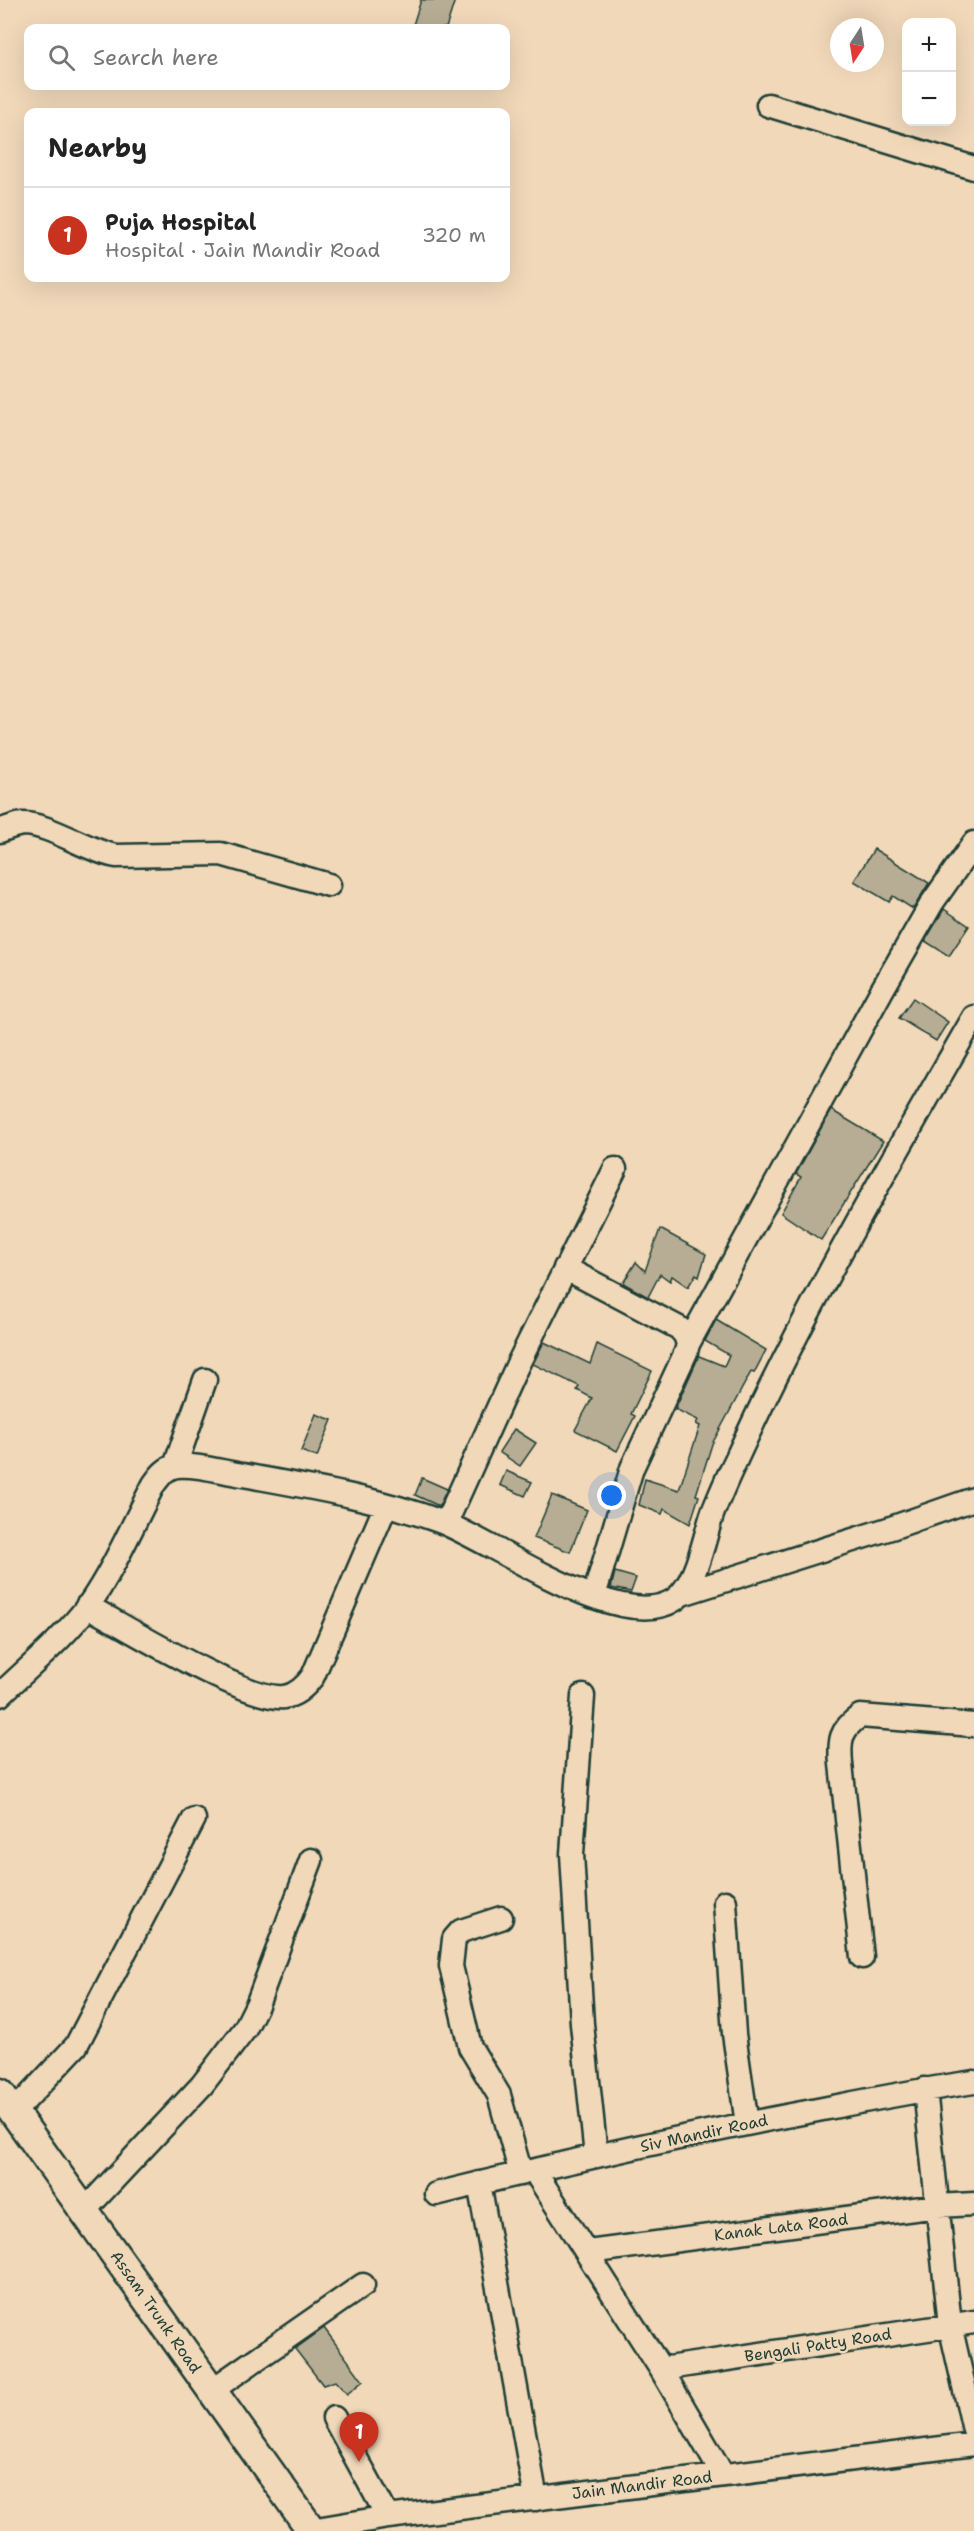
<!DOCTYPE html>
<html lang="en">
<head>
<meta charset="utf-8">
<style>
  :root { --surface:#fff; --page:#f6f6f6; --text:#222; --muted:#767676; --line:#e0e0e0; --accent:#c8321e }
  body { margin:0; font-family:"Shantell Sans",sans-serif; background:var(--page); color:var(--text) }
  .controls { position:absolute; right:18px; top:18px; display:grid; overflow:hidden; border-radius:12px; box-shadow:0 6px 24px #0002 }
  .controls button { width:54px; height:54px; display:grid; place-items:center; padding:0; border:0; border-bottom:2px solid var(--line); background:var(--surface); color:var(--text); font:30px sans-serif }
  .compass { position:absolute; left:830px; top:18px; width:54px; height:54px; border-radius:50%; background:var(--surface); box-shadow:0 6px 24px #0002; rotate:192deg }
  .you { position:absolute; left:612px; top:1496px; width:21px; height:21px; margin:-15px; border:4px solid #fff; border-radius:50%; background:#1a73e8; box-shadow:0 0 0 9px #1a73e833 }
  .badge { display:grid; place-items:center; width:39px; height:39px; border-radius:50%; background:var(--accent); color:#fff; font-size:20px; font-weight:700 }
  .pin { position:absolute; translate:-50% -50px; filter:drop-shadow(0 2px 3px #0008) }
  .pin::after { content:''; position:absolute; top:32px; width:21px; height:18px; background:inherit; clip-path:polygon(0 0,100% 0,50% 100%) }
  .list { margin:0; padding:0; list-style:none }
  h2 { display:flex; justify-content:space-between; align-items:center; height:78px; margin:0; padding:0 24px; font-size:26px }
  h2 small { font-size:20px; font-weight:400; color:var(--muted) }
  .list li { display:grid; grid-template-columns:39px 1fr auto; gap:18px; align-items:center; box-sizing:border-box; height:96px; padding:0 24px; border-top:2px solid var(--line) }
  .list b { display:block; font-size:22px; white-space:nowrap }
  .list p { margin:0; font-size:20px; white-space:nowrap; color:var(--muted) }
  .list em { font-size:20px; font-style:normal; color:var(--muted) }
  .icon { flex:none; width:33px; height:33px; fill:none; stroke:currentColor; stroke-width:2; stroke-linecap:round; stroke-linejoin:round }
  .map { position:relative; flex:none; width:974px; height:2531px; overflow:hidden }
  .search { position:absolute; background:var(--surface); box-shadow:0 6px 24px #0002; left:24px; top:24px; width:486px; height:66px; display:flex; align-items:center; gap:15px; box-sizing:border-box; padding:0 21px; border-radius:12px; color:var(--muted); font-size:22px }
  .panel { position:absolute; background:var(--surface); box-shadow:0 6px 24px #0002; left:24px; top:108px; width:486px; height:174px; border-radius:12px }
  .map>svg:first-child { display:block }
  .building { fill:#b6ad94; stroke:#1f3d34; stroke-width:1.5 }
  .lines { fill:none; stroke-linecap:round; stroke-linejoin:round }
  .minor-casing { stroke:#1f3d34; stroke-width:27 }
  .major-casing { stroke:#1f3d34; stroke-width:33 }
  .minor { stroke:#f1d8b9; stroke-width:22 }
  .major { stroke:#f1d8b9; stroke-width:28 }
  .labels { text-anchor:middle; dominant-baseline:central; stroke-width:5; stroke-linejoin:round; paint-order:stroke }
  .street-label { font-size:16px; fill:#1f3d34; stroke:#f1d8b9 }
</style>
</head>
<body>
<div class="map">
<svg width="974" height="2531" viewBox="0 0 974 2531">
  <rect width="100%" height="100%" fill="#f1d8b9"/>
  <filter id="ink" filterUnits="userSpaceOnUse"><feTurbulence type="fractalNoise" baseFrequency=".0167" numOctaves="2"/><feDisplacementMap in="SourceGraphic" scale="12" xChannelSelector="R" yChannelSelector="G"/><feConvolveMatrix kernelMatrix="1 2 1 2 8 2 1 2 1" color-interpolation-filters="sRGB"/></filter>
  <g filter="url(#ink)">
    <path class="building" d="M 421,0 L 455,0 L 446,28 L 412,28 Z
      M 874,849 L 929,883 L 913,909 L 893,896 L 889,902 L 854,881 Z
      M 944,909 L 969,926 L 949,956 L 925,941 Z
      M 913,998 L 948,1022 L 936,1041 L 899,1018 Z
      M 831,1110 L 883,1141 L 821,1240 L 781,1213 L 801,1177 L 796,1174 Z
      M 660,1229 L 706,1254 L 699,1277 L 696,1274 L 688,1287 L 672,1276 L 670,1281 L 660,1274 L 648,1297 L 623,1283 L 636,1262 L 645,1271 Z
      M 716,1320 L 766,1350 L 754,1373 L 751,1372 L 712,1444 L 696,1495 L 699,1496 L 690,1524 L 664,1509 L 662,1514 L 639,1505 L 645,1479 L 679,1490 L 700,1426 L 696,1424 L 698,1420 L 675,1409 L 699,1356 L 724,1366 L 729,1355 L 705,1341 Z
      M 544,1342 L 590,1364 L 597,1344 L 652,1371 L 631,1414 L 635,1416 L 617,1451 L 575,1430 L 592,1398 L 577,1390 L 579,1386 L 533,1364 Z
      M 316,1414 L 332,1420 L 317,1457 L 301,1451 Z
      M 514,1429 L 536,1443 L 520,1466 L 499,1452 Z
      M 506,1471 L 532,1482 L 525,1496 L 500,1485 Z
      M 422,1478 L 447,1489 L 439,1506 L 415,1495 Z
      M 552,1495 L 587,1510 L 570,1552 L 534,1538 Z
      M 615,1572 L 636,1578 L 631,1592 L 611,1588 Z
      M 324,2328 L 363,2381 L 347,2394 L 335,2381 L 323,2385 L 295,2349 Z"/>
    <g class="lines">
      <defs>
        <path id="minor" d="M 768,105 L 974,168
          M 0,831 C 7,828 15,825 23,824 C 50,824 87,851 116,856 L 221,854 L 329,885
          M 565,1268 L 679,1328 L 685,1335 L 688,1344 L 686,1352 L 632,1468 L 594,1596
          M 688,1344 L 882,990 L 932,903 L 974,843
          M 175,1466 L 205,1380
          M 446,1523 L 517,1366 L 615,1169
          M 682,1594 L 891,1528 L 974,1499
          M 87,1606 C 126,1627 246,1701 284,1697 C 297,1695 306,1686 313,1676 L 386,1505
          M 0,1695 C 30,1666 63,1639 88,1606 C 114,1569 133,1524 154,1484 C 160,1476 166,1467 177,1466 C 198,1464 222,1472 243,1475 C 308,1487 376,1498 439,1521 C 492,1540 620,1635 674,1600 C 697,1585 704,1537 713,1512 C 720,1495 727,1478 735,1462 C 805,1308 890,1163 974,1017
          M 583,1696 L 572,1854 L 582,2024 L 596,2156
          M 725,1902 L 734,2034 L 747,2124
          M 501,1918 L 461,1931 L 454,1939 L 451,1966 L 470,2047 L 499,2095 L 521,2174
          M 862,1957 L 841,1764 C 839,1740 840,1730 860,1716 L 974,1725
          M 925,2089 L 950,2325 L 974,2430
          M 14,2112 L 76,2046 L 194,1819
          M 535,2172 L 661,2369 L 723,2475
          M 479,2183 L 536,2499
          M 436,2194 C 552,2165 669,2139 786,2116 C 849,2104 911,2091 974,2082
          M 84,2211 L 202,2085 L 245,2029 L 257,2005 L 311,1860
          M 588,2252 L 937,2206 L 974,2204
          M 661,2369 L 974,2322
          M 212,2390 L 363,2285
          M 334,2418 L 388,2517
          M 311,2530 L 388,2517 L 974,2444"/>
        <path id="major" d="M 0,2093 L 312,2531"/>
      </defs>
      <use href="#minor" class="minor-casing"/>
      <use href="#major" class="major-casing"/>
      <use href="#minor" class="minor"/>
      <use href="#major" class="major"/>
    </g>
  </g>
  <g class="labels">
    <g class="street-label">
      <text transform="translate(704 2133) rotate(-12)">Siv Mandir Road</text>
      <text transform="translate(781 2227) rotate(-7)">Kanak Lata Road</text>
      <text transform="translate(156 2312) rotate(55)">Assam Trunk Road</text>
      <text transform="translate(818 2345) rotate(-9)">Bengali Patty Road</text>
      <text transform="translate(642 2485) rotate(-7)">Jain Mandir Road</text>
    </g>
  </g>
</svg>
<div class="controls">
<button>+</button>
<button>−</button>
</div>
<svg class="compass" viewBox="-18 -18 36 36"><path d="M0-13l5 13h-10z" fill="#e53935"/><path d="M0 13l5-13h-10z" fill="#767676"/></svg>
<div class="you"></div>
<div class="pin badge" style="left:359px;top:2462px">1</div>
<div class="search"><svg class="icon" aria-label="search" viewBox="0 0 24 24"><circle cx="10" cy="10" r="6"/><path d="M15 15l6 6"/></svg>Search here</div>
<section class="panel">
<h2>Nearby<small></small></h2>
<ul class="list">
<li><span class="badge">1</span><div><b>Puja Hospital</b><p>Hospital · Jain Mandir Road</p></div><em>320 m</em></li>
</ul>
</section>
</div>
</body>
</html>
